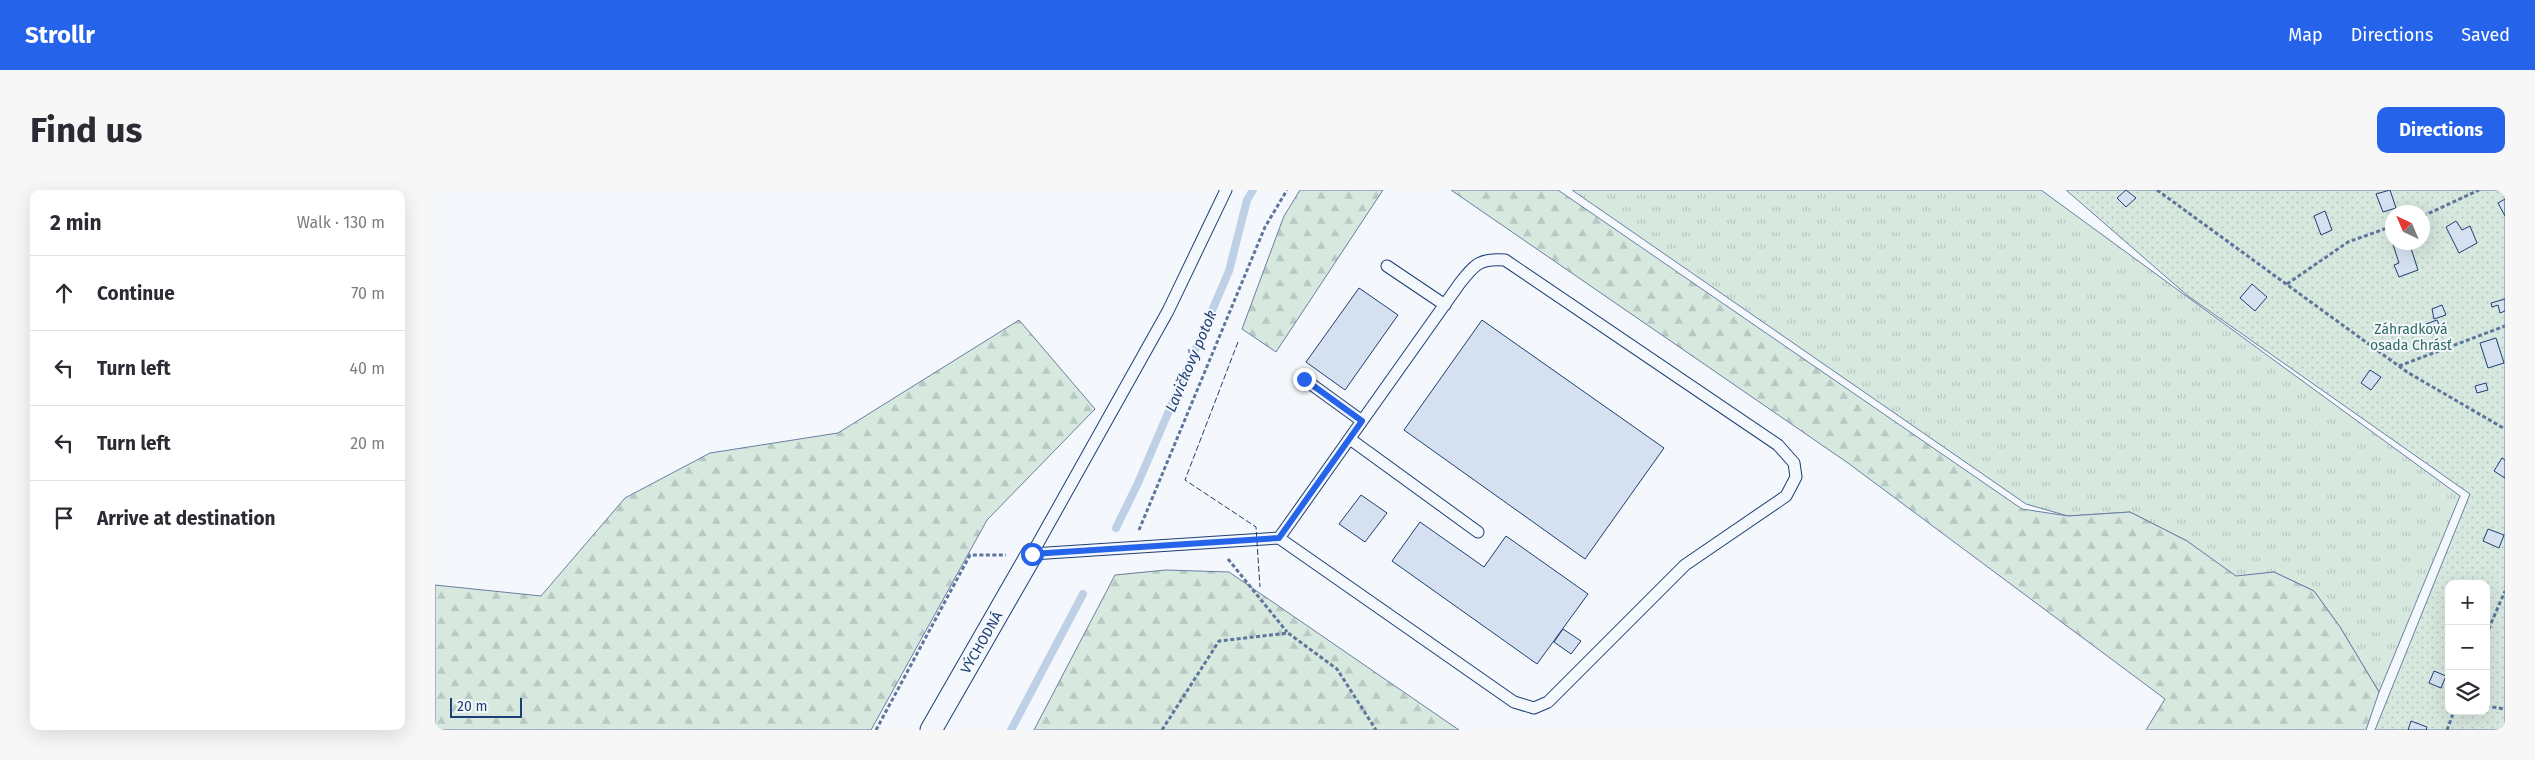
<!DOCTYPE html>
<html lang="en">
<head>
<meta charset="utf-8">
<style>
  :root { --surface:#fff; --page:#f7f7f7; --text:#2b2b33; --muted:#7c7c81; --line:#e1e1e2; --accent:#2563eb }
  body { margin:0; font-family:"Fira Sans",sans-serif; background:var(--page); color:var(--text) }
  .controls { position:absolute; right:15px; bottom:15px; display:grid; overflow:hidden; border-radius:10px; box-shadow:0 5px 20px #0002 }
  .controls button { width:45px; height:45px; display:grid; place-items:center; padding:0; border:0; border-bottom:1px solid var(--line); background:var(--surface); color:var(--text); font:25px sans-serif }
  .compass { position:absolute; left:1950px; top:15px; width:45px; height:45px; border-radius:50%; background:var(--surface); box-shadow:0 5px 20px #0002; rotate:316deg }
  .scale { position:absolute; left:15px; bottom:12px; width:72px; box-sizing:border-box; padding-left:5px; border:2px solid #1d3f73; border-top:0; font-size:14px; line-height:18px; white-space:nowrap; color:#1d3f73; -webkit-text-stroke:4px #f4f7fb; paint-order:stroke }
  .stop { position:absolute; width:15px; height:15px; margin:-11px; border:4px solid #2563eb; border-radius:50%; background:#fff }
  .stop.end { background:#2563eb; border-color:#fff; box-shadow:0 1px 5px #0008 }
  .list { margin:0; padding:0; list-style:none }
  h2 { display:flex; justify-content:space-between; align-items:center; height:65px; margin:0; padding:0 20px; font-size:21px }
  h2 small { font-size:16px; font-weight:400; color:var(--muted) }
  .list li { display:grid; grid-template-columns:32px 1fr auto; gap:15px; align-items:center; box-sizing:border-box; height:75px; padding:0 20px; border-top:1px solid var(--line) }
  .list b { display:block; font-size:19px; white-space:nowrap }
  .list em { font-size:16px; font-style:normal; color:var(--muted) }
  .icon { flex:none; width:28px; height:28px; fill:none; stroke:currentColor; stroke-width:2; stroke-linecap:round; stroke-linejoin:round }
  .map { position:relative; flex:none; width:2070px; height:540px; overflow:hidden; border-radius:10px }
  header { display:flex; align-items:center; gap:30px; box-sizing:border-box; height:70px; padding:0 25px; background:var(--accent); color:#fff }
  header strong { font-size:24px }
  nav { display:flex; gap:28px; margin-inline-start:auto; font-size:18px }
  .intro { display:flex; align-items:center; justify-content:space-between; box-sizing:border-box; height:120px; padding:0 30px }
  h1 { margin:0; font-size:35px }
  .button { padding:12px 22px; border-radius:10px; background:var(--accent); color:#fff; font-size:18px; font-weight:700 }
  main { display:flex; gap:30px; padding:0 30px }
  aside { flex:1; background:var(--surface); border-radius:10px; box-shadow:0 5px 20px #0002 }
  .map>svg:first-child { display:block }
  .grass { fill:url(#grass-tufts); stroke:#687fa3 }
  .forest { fill:url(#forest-firs); stroke:#687fa3 }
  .garden { fill:url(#garden-dots); stroke:#687fa3; fill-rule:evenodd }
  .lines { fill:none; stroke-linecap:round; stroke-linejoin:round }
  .stream { stroke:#bed0e5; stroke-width:8 }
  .building { fill:#d5e0f0; stroke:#1d3f73 }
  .lane-casing { stroke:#1d3f73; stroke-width:13 }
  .street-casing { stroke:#1d3f73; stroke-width:23 }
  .path { stroke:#5e769c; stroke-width:3; stroke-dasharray:4 2.5; stroke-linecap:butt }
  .lane { stroke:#f4f7fb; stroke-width:11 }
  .street { stroke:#f4f7fb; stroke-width:21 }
  .fence { stroke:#1d3f73; stroke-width:1; stroke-dasharray:6 2.5; stroke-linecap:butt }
  .route { stroke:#2563eb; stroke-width:6 }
  .labels { text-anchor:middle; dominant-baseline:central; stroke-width:4; stroke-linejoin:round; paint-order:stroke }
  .park-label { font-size:14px; fill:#2c6c60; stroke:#f4f7fb }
  .street-label { font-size:14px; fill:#1d3f73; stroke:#f4f7fb }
  .water-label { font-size:15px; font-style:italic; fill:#1d3f73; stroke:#f4f7fb }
</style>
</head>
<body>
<header>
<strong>Strollr</strong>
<nav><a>Map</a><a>Directions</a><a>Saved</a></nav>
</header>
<div class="intro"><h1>Find us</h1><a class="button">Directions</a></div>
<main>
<aside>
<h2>2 min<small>Walk · 130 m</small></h2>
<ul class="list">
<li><svg class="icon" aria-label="ahead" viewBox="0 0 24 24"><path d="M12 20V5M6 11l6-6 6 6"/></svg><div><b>Continue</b></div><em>70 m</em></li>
<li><svg class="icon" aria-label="left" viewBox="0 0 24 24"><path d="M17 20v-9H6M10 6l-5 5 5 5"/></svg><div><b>Turn left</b></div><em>40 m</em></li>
<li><svg class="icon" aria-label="left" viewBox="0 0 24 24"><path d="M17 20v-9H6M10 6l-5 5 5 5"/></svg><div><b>Turn left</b></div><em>20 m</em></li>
<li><svg class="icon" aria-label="arrive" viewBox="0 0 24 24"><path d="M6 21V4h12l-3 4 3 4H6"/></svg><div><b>Arrive at destination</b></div></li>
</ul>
</aside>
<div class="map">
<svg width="2070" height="540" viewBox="0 0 2070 540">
  <defs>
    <pattern id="grass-tufts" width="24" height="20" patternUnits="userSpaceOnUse" patternTransform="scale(1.25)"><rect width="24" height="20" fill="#d7e8df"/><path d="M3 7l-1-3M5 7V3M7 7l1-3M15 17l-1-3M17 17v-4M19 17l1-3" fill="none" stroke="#b8c8c3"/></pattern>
    <pattern id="forest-firs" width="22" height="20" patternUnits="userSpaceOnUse" patternTransform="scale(1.25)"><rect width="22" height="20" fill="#d7e8df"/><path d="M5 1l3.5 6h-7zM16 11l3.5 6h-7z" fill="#b8c8c3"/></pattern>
    <pattern id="garden-dots" width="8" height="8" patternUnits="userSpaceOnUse" patternTransform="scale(1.25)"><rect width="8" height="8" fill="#d7e8df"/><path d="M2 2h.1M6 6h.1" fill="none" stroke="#b8c8c3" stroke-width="1.8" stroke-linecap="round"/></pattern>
  </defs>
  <rect width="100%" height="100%" fill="#f4f7fb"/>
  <path class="grass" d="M 1137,0 L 1606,0 L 2025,306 L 1944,502 L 1905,437 L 1879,401 L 1839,382 L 1801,387 L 1752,351 L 1695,322 L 1633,326 L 1591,314 Z"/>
  <path class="forest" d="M 865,0 L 948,0 L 841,162 L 807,139 L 849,26 Z
    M 1016,0 L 1123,0 L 1587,319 L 1633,326 L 1695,322 L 1752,351 L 1801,386 L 1839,382 L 1879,401 L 1905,437 L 1944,502 L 1931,540 L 1711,540 L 1730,509 L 1413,273 Z
    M 584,130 L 660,219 L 552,330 L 436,540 L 0,540 L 0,395 L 106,406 L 190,308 L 275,263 L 403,243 Z
    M 731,380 L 794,382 L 1024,540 L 599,540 L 680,385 Z"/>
  <path class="garden" d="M 1631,0 L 2070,0 L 2070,540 L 1940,540 L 2035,304 L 1753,106 ZM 1958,22 L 1988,22 L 1988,52 L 1958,52 ZM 2014,394 L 2051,394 L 2051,521 L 2014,521 Z"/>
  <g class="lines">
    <path class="stream" d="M 681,338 L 703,293 L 794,81 L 812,10 L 818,0
      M 576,540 L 648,404"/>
  </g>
  <path class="building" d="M 1691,0 L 1701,8 L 1691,17 L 1682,8 Z
    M 1955,0 L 1961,18 L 1948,22 L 1941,4 Z
    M 2070,9 L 2070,26 L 2063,13 Z
    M 1890,21 L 1897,40 L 1886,45 L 1879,26 Z
    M 2021,31 L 2027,40 L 2035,36 L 2042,53 L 2024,63 L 2011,37 Z
    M 1956,48 L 1958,52 L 1974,52 L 1983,80 L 1964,87 L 1959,75 L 1964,73 Z
    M 1817,94 L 1832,107 L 1820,121 L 1805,108 Z
    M 924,98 L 963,125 L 910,200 L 871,172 Z
    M 2070,109 L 2070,121 L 2065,123 L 2063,115 L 2057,117 L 2056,113 Z
    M 2007,115 L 2011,125 L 1999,129 L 1997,119 Z
    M 1047,130 L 1229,258 L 1150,369 L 969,240 Z
    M 2002,130 L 2007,142 L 1995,145 L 1991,134 Z
    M 2061,148 L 2069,173 L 2053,178 L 2045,153 Z
    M 1935,180 L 1946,187 L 1936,200 L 1926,193 Z
    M 2051,193 L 2053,200 L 2042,203 L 2040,196 Z
    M 2067,268 L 2070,270 L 2070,288 L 2059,281 Z
    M 926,305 L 952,323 L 930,352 L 904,334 Z
    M 985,332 L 1049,377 L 1071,346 L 1153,404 L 1102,474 L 957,371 Z
    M 2053,339 L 2069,345 L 2064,358 L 2048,351 Z
    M 1128,439 L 1146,451 L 1136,464 L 1119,452 Z
    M 1999,481 L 2011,486 L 2006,498 L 1994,493 Z
    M 1976,531 L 1992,537 L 1991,540 L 1973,540 Z"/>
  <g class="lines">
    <defs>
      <path id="lane" d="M 952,76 L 1010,115
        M 869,189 L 927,231
        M 915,249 L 1043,342
        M 597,364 L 844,348 L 1079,512 L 1099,518 L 1113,512 L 1250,375 L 1351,306 L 1361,287 L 1359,273 L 1343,255 L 1070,70 C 1045,68 1040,74 1025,93 L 844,348
        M 597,364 L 733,121 L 791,0"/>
      <g id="street">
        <path id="s1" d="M 496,540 L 597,364"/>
      </g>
    </defs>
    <use href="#lane" class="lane-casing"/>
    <use href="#street" class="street-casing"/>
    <path class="path" d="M 1722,0 L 1972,182 L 2070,239
      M 1988,26 L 2044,0
      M 1852,94 L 1913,52 L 1958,36
      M 1964,176 L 2070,136
      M 704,340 L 830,37 L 852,0
      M 793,369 L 852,442
      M 2051,445 L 2070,401
      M 2051,516 L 2070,519
      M 441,540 L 535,365 L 571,365
      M 727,540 L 784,451 L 853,443 L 902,479 L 941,540
      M 2012,540 L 2019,521"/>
    <use href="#lane" class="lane"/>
    <use href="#street" class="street"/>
    <path class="fence" d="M 803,152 L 750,290 L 821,337 L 825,397"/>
  </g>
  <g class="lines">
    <path class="route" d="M 597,364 L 844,348 L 927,231 L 869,189"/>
  </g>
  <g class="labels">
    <g class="park-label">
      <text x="1976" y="139">Záhradková<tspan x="1976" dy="16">osada Chrásť</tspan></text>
    </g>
    <g class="street-label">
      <text stroke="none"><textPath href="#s1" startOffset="101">VÝCHODNÁ</textPath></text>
    </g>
    <g class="water-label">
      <text transform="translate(756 171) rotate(-67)">Lavičkový potok</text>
    </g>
  </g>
</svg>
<div class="controls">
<button>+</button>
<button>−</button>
<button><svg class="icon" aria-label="layers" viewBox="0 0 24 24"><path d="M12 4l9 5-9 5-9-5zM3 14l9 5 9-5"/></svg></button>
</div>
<svg class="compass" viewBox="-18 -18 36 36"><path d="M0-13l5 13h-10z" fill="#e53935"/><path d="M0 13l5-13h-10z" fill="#7c7c81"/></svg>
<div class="scale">20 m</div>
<div class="stop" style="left:597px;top:364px"></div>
<div class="stop end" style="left:869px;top:189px"></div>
</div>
</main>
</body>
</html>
